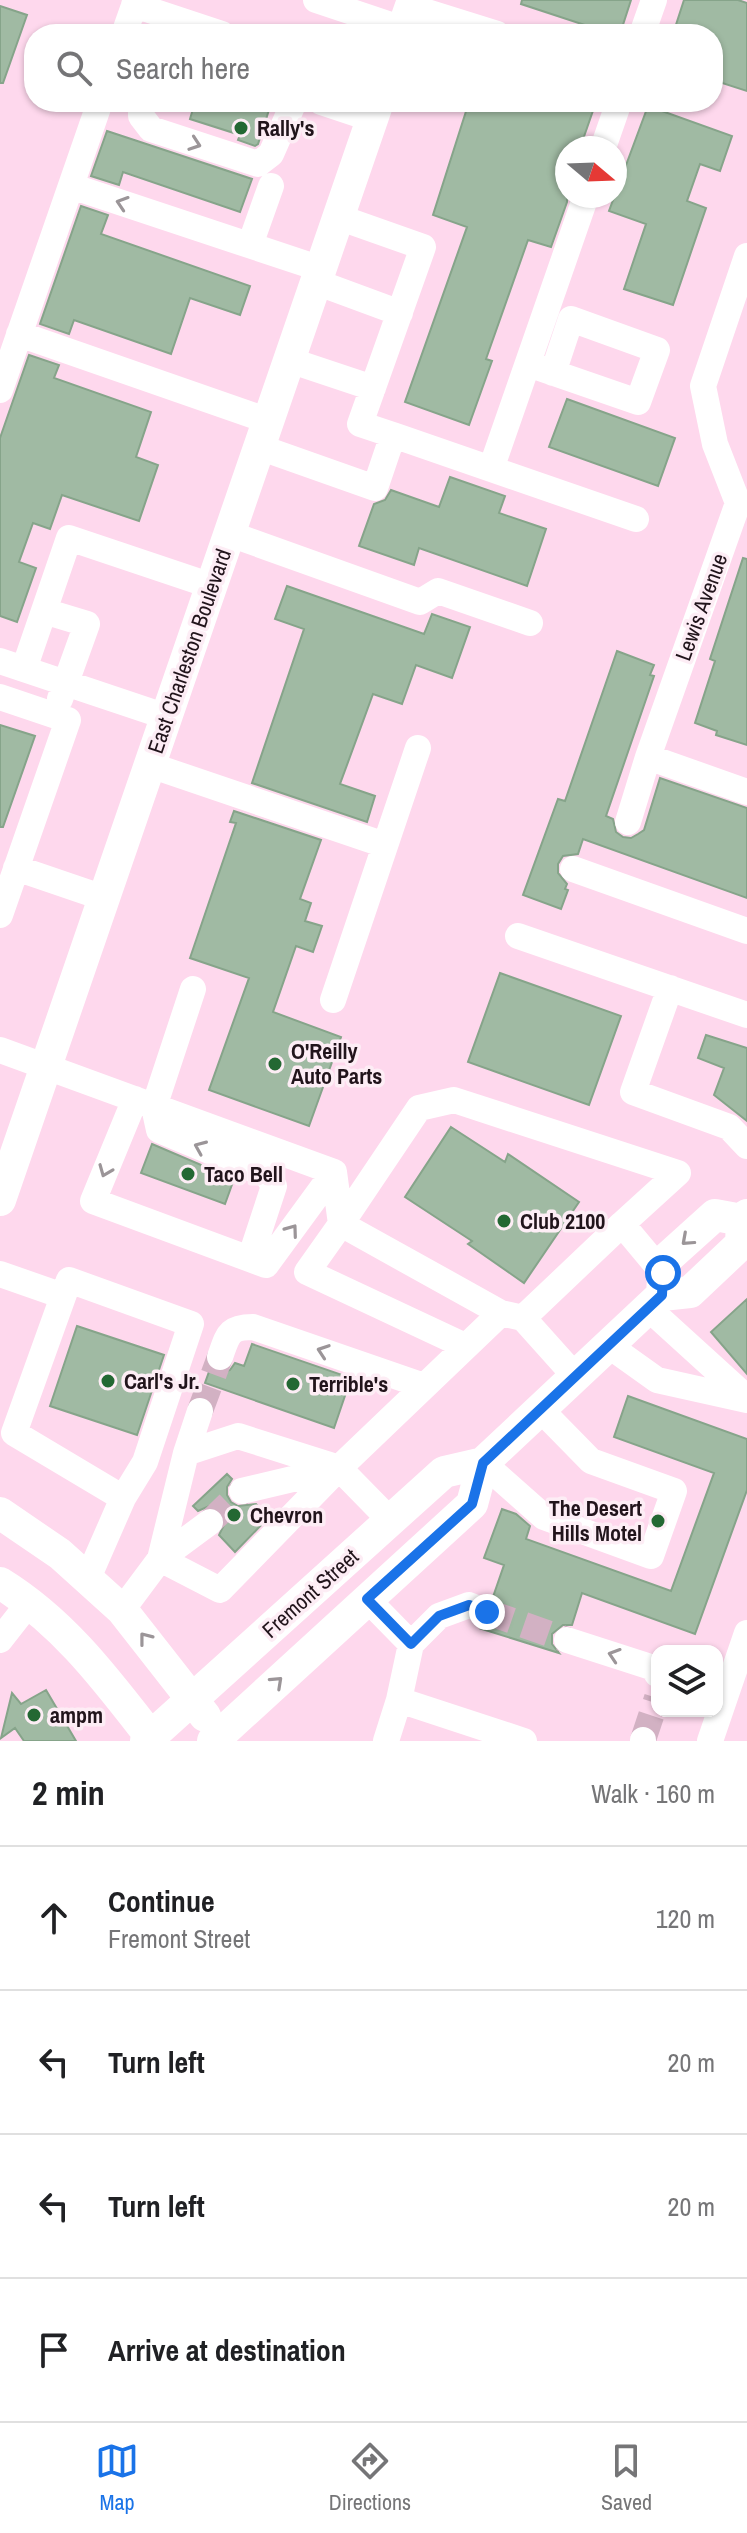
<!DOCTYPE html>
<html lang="en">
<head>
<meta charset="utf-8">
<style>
  :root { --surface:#fff; --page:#f6f6f6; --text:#202124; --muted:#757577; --line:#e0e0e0; --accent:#1a73e8 }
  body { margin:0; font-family:"Archivo Narrow",sans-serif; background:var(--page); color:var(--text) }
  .controls { position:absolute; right:24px; bottom:24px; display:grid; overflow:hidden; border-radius:16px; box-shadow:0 2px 6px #0004 }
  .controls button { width:72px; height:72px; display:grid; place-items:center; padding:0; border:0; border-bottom:2px solid var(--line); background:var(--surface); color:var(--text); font:40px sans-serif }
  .compass { position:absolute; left:555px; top:136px; width:72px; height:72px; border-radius:50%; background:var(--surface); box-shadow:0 2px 6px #0004; rotate:109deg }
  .stop { position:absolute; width:24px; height:24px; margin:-18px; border:6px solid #1a73e8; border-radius:50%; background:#fff }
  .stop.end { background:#1a73e8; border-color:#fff; box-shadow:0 2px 8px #0008 }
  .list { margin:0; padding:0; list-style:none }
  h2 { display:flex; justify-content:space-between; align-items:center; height:104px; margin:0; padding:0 32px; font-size:34px }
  h2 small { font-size:26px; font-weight:400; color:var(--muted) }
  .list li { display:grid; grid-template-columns:52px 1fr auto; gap:24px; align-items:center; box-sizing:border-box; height:144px; padding:0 32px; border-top:2px solid var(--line) }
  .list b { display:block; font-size:30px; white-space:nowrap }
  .list p { margin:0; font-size:26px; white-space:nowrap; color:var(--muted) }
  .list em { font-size:26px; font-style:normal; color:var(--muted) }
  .icon { flex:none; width:44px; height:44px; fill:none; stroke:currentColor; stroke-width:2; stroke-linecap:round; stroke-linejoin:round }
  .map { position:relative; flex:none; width:747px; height:1741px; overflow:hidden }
  .search { position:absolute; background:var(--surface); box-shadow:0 2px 6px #0004; left:24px; right:24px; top:24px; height:88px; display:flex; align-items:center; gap:20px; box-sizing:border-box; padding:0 28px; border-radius:32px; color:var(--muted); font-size:30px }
  .sheet { height:680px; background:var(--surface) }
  nav { display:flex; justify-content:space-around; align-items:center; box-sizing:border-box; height:112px; border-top:2px solid var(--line); background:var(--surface); font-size:22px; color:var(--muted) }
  nav a { display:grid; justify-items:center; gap:4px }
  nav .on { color:var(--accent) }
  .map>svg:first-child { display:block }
  .building { fill:#a0baa3; stroke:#86a48a; stroke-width:2 }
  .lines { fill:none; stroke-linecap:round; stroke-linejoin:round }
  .minor-tunnel { stroke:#d2b1c3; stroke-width:26; stroke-dasharray:26 13; stroke-linecap:butt }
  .minor { stroke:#fff; stroke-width:26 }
  .major { stroke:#fff; stroke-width:32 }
  .oneway { stroke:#9b9598 }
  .route { stroke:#1a73e8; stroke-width:10 }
  .poi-dot { fill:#236833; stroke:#fdedf5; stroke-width:3 }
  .labels { text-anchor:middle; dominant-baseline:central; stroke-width:7; stroke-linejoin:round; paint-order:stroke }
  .poi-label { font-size:22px; font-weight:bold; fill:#21141b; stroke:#fdedf5; text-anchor:start }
  .street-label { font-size:22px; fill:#21141b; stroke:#fdedf5 }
</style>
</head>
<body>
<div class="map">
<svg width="747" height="1741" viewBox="0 0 747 1741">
  <rect width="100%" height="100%" fill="#fed8ed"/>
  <path class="building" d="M 522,0 L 631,0 L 620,34 L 612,34 L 521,4 Z
    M 684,0 L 738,0 L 747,3 L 747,91 L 713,80 L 713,34 L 673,34 Z
    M 0,6 L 27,15 L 3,83 L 0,83 Z
    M 195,102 L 245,102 L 269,110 L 258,144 L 255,146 L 238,140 L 240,135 L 190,119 Z
    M 469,102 L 596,102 L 580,148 L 567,148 L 567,202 L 551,247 L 528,240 L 486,359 L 492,361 L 469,425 L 405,402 L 467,227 L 433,215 Z
    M 648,106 L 732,136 L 720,171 L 700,164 L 687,201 L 706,208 L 673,305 L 624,289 L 646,224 L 609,211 Z
    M 107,131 L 252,179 L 240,212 L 123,172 L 119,185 L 91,176 Z
    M 81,206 L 108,215 L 101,234 L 250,286 L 240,315 L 190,298 L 171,354 L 74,320 L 69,334 L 40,324 Z
    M 29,355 L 59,365 L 54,378 L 151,412 L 136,457 L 158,465 L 139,521 L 62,495 L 50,529 L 33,523 L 19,562 L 36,568 L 17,622 L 0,616 L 0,438 Z
    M 567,399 L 675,438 L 658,486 L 549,447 Z
    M 450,477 L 505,496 L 499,513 L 546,529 L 527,586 L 419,548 L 414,565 L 359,546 L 374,504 L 385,500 L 391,490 L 439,507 Z
    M 743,558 L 747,559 L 747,745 L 716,735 L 717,731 L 695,723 L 715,661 L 710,659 Z
    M 287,586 L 424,634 L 432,614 L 470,627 L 452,678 L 416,665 L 402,704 L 373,694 L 340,784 L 375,796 L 367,822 L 252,783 L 304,629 L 275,619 Z
    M 617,651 L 654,665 L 650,675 L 654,676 L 606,816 L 613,819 L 616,832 L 623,837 L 631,838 L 638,834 L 644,830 L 660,778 L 747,808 L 747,898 L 583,839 L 578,854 L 563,856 L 558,864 L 558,873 L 567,884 L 565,889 L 568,890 L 561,909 L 523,895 L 558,799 L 565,801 Z
    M 0,725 L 35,736 L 3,827 L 0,827 Z
    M 234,811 L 321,840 L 300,899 L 311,903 L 305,921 L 322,926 L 313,952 L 296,946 L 273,1012 L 341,1037 L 309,1126 L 209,1090 L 249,978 L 190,958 L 236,823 L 230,822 Z
    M 500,973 L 621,1016 L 589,1105 L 468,1062 Z
    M 706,1035 L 747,1048 L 747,1121 L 714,1095 L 724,1068 L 698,1058 Z
    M 451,1127 L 505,1162 L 508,1154 L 579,1202 L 524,1283 L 468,1244 L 472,1241 L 405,1197 Z
    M 152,1144 L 234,1179 L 225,1204 L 141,1173 Z
    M 747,1299 L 747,1374 L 711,1332 Z
    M 77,1326 L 164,1355 L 137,1435 L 50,1406 Z
    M 252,1344 L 351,1378 L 334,1428 L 205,1383 L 210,1369 L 222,1373 L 230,1370 L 235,1363 L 244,1366 Z
    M 628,1396 L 747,1439 L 747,1490 L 695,1634 L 582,1593 L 572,1625 L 563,1625 L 552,1634 L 552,1644 L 559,1653 L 482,1629 L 496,1625 L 502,1617 L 500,1603 L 493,1597 L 504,1565 L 484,1558 L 502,1509 L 516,1514 L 530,1526 L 526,1539 L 671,1591 L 714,1473 L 614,1437 Z
    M 227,1474 L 232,1479 L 227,1487 L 227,1495 L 231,1502 L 238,1506 L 256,1504 L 269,1517 L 235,1552 L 219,1535 L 226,1521 L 222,1512 L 209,1506 L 198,1511 L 193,1506 Z
    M 46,1690 L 76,1741 L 24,1741 L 15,1728 L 1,1738 L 12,1693 L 21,1704 Z"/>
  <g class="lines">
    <path class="minor-tunnel" d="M 200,1411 L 220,1357
      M 210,1522 L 242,1491
      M 487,1612 L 567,1640
      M 643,1740 L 657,1698"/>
    <path class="minor" d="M 316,0 L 403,29
      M 134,5 L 222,34
      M 411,7 L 497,34
      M 124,34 L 136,0
      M 642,34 L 654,0
      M 141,102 L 141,116 L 151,129 L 258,164 L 271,154 L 294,102
      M 321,102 L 372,119
      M 603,148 L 619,102
      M 71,186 L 321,269
      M 338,217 L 423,247 L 360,424 L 393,435
      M 250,245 L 271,186
      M 316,282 L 400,313
      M 19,334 L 269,421
      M 289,360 L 373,388
      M 528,364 L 638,402 L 657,350 L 571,319 L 553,373
      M 0,390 L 100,102
      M 259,447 L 375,488 L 393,435 L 636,519
      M 491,469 L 586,196
      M 230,534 L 420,602 L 438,591 L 530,623
      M 44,611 L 87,624 L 60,699
      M 0,661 L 167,717
      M 24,669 L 69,538 L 212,586
      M 0,697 L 68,720 L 0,915
      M 648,757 L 747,792
      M 150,765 L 385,845
      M 628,822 L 648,757 L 738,503 L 715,444 L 703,386 L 747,256
      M 16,868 L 104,898
      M 573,869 L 747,931
      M 518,936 L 747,1015
      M 670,988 L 633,1092 L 729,1127 L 747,1146
      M 193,989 L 154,1107 L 159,1130 L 267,1175 L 274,1186 L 250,1259
      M 333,1000 L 418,748
      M 0,1050 L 334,1172 L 341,1224 L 307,1272 L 465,1346
      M 135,1099 L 93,1201 L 266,1265 L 334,1172
      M 622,1224 L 523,1318 L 501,1313 L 341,1224 L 419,1108 L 454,1100 L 678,1173 L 622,1224 L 663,1273
      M 0,1274 L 63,1296
      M 648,1308 L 747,1398
      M 523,1318 L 575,1376
      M 608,1345 L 657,1380 L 747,1400
      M 220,1357 C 228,1335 228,1327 253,1327 L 424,1386
      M 186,1453 L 200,1411
      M 483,1463 L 544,1517 L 651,1556 L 674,1491 L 591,1461 L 540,1409
      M 242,1491 L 339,1468
      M 160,1559 L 186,1453 L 238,1436 L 339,1468 L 390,1520
      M 160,1559 L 210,1522
      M 88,1578 L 123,1498 L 145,1462 L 191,1324 L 69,1280 L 14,1433 L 123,1498
      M 367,1599 L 411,1644 L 399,1700 L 386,1741
      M 122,1610 L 160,1559 L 220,1590 L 339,1468 L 501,1313
      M 0,1640 L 29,1603
      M 567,1640 L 657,1669 L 657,1674
      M 411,1644 L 439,1616 L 469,1605 L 487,1612
      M 399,1700 L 524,1741
      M 643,1741 L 643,1740
      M 710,1741 L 747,1633"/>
    <path class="major" d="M 401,34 L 413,0
      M 0,1200 L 378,102
      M 662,1295 L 664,1261 L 715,1215 L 742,1220
      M 0,1513 L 60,1554 L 122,1610 L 205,1716
      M 0,1583 C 65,1623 108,1682 154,1741
      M 146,1741 L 444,1472 L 483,1463 L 662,1295 L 690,1292 L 741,1244 L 742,1220 L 747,1215
      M 213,1741 L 472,1504 L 483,1463"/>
  </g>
  <defs><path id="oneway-chevron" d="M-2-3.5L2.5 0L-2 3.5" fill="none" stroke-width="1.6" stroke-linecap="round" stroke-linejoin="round" transform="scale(2)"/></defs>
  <g class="oneway">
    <use href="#oneway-chevron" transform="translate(195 144) rotate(19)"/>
    <use href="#oneway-chevron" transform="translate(122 203) rotate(-162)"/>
    <use href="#oneway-chevron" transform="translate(200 1147) rotate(-157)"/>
    <use href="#oneway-chevron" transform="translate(105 1171) rotate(112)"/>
    <use href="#oneway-chevron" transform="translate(292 1230) rotate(-54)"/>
    <use href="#oneway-chevron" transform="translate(687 1240) rotate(138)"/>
    <use href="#oneway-chevron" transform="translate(323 1351) rotate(-161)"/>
    <use href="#oneway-chevron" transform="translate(145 1638) rotate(-128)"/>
    <use href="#oneway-chevron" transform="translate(614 1655) rotate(-162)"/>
    <use href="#oneway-chevron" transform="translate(277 1682) rotate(-43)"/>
  </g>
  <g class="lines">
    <path class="route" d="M 487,1612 L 469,1605 L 439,1616 L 411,1644 L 367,1599 L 472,1504 L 483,1463 L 662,1295 L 663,1273"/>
  </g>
  <g class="poi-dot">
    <circle cx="241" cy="128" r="8"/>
    <circle cx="275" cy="1064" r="8"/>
    <circle cx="188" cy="1174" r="8"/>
    <circle cx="504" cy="1221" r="8"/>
    <circle cx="108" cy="1381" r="8"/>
    <circle cx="293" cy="1384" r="8"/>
    <circle cx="234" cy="1515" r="8"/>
    <circle cx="658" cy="1521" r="8"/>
    <circle cx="34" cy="1715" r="8"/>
  </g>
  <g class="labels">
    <g class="poi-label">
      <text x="257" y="128">Rally's</text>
      <text x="291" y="1051">O'Reilly<tspan x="291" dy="25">Auto Parts</tspan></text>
      <text x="204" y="1174">Taco Bell</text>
      <text x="520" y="1221">Club 2100</text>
      <text x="124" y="1381">Carl's Jr.</text>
      <text x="309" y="1384">Terrible's</text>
      <text x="642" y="1508" text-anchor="end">The Desert<tspan x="642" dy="25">Hills Motel</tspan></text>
      <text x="250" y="1515">Chevron</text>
      <text x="50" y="1715">ampm</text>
    </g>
    <g class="street-label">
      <text transform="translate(701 607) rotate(-70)">Lewis Avenue</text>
      <text transform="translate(189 651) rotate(-71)">East Charleston Boulevard</text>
      <text transform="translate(310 1593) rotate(-42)">Fremont Street</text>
    </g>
  </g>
</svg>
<div class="controls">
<button><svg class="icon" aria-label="layers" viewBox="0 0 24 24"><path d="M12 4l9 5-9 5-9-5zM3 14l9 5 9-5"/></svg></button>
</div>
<svg class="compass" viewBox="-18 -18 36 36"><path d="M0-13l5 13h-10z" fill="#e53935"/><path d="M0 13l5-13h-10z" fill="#757577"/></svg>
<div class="stop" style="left:663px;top:1273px"></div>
<div class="stop end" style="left:487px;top:1612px"></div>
<div class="search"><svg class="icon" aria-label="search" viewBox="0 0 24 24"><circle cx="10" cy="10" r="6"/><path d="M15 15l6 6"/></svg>Search here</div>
</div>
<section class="sheet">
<h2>2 min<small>Walk · 160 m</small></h2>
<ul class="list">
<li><svg class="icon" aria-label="ahead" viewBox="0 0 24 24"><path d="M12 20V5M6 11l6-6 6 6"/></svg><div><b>Continue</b><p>Fremont Street</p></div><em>120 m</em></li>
<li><svg class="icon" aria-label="left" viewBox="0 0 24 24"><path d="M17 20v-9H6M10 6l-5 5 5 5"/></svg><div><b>Turn left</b></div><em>20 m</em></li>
<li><svg class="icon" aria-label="left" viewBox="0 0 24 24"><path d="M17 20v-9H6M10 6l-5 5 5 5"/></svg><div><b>Turn left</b></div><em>20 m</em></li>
<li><svg class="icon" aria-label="arrive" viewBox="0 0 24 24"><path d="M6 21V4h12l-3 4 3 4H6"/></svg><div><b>Arrive at destination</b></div></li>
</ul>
</section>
<nav>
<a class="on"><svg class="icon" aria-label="map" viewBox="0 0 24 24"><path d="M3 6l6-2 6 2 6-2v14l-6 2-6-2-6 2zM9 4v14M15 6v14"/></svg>Map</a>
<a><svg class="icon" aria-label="directions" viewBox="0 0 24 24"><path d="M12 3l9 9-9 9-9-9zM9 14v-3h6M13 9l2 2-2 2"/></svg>Directions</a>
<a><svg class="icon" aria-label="saved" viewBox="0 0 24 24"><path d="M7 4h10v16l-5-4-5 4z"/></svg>Saved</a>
</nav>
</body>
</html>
